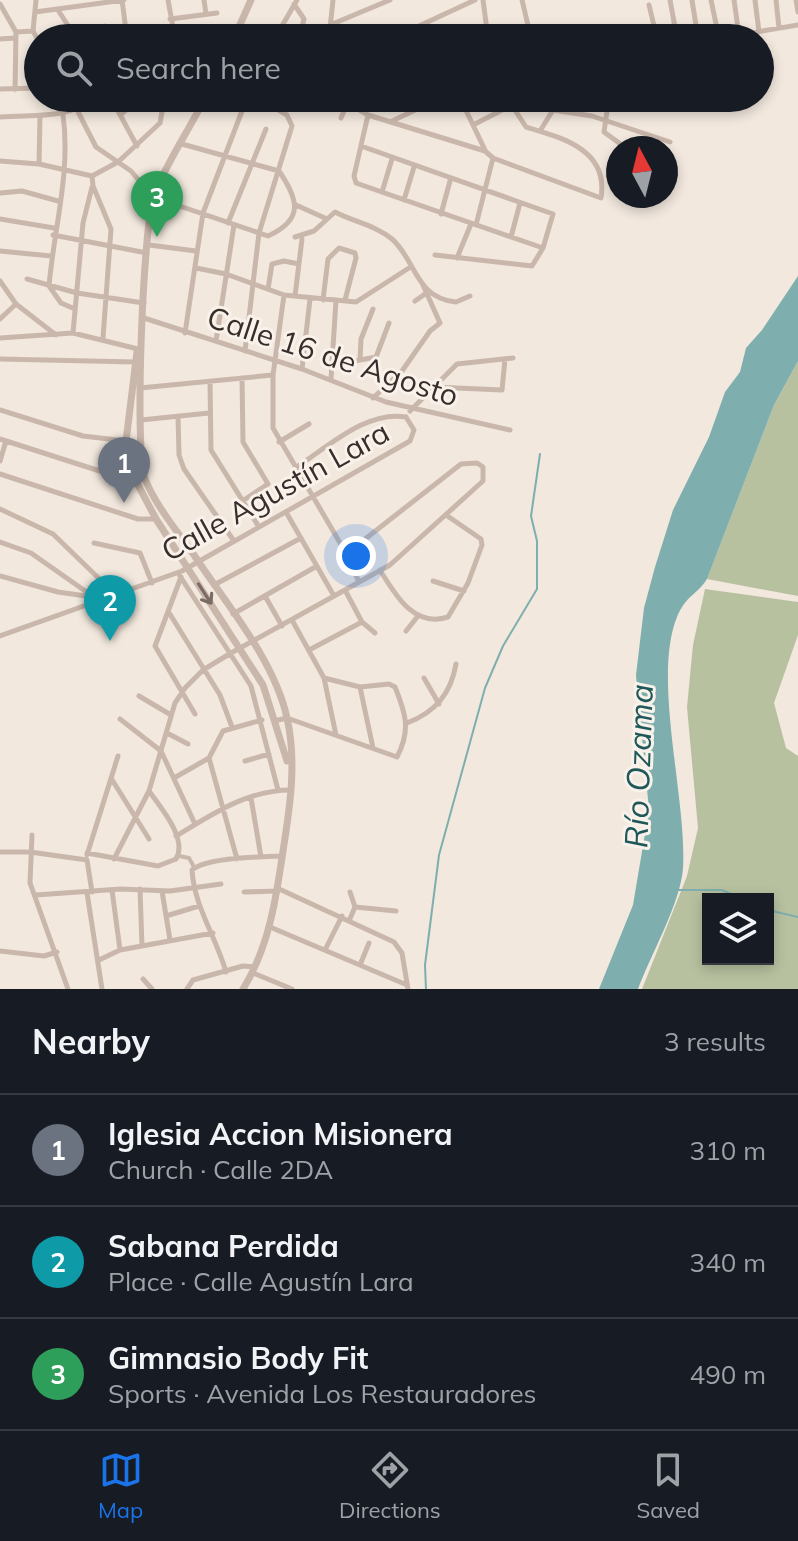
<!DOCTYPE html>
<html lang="en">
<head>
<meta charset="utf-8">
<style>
  :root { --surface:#171b24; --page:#242831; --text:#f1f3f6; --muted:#9ea1a6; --line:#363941; --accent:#1a73e8 }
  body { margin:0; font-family:Mulish,sans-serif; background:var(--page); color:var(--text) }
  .controls { position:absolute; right:24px; bottom:24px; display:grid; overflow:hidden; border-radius:0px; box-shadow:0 4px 12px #0003 }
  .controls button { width:72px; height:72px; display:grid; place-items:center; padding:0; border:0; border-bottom:2px solid var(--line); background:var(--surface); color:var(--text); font:40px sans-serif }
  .compass { position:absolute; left:606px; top:136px; width:72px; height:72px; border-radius:50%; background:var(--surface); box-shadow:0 4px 12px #0003; rotate:353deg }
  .you { position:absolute; left:356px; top:556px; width:28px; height:28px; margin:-20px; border:6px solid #fff; border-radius:50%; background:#1a73e8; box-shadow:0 0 0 12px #1a73e833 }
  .badge { display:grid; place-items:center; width:52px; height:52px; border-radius:50%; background:var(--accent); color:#fff; font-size:26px; font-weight:700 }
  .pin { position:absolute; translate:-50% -66px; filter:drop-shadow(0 2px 4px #0008) }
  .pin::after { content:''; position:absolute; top:42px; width:28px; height:24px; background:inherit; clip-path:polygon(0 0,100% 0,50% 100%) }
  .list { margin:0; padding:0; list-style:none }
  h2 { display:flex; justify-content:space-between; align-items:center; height:104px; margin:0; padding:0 32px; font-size:34px }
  h2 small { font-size:26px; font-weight:400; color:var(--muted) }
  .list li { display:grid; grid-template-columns:52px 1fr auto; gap:24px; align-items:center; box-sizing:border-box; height:112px; padding:0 32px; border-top:2px solid var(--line) }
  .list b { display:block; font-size:30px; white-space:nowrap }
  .list p { margin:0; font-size:26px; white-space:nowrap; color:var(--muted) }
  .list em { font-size:26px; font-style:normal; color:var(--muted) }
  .icon { flex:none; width:44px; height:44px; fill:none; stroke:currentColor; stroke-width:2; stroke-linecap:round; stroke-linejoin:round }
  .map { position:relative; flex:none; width:798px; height:989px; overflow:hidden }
  .search { position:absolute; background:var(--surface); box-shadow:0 4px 12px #0003; left:24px; right:24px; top:24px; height:88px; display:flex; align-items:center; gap:20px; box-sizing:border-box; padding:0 28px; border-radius:44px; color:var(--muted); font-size:30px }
  .sheet { height:440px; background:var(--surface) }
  nav { display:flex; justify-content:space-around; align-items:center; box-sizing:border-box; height:112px; border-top:2px solid var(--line); background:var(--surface); font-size:22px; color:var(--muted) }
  nav a { display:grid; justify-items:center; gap:4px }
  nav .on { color:var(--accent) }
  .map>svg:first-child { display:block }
  .green { fill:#b7c19f; fill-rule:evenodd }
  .water { fill:#7eaead }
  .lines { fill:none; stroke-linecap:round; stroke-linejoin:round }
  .stream { stroke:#7eaead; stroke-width:2 }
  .pedestrian { stroke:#cab7ab; stroke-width:4 }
  .minor { stroke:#cab7ab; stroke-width:5 }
  .tertiary { stroke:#cab7ab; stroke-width:7 }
  .oneway { stroke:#7a6b64 }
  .labels { text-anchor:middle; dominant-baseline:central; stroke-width:6; stroke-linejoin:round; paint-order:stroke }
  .street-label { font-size:30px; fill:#382d2a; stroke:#f9f2eb }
  .water-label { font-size:32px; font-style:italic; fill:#205758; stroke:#f9f2eb }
</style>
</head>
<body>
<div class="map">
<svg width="798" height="989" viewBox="0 0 798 989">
  <rect width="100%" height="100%" fill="#f2e8de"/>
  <path class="green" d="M 798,361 L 798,596 L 707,579 L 774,405 Z
    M 705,589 L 798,602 L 798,635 L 774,703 L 786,748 L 798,756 L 798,989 L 642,989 L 687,876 L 698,828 L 687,707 L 693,645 ZM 708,899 L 768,899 L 768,959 L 708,959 Z"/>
  <path class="water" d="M 798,276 L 798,361 L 774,405 L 707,579 C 697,595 686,595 677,617 C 652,678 687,799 683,868 C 681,902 650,956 638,989 L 599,989 L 633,905 L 649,810 L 636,675 L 644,608 L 655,567 L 673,510 L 709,437 L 725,392 L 740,372 L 746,348 L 762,330 Z"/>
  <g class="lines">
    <path class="stream" d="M 677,890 L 722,890 L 742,899
      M 768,910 L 798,917
      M 426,989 L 425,965 L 439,855 L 485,688 L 503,646 L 537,589 L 537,541 L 531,516 L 540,454"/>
    <path class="pedestrian" d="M 179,856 L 189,858 L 194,867"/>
    <path class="minor" d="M 36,0 L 33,31 L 38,40
      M 122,0 L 127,38
      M 168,0 L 175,38
      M 204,0 L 206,14
      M 483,0 L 488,38
      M 522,0 L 531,38
      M 670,0 L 677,38
      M 692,0 L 698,38
      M 711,0 L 719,38
      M 734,0 L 739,35
      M 755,0 L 759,32
      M 776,0 L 779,28
      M 796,0 L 798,12
      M 0,4 L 16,32 L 15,90
      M 294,4 L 304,19 L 299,38
      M 649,5 L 657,38
      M 58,10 L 76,38
      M 35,12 L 124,0
      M 170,19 L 217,13
      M 330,25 L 390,0
      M 105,26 L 109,38
      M 16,32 L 33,31
      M 275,38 L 297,0
      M 329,38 L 333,0
      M 393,38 L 475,0
      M 524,38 L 569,38
      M 720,38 L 798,25
      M 0,39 L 15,38
      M 0,89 L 38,88
      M 71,98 L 96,147 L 131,171 L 153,197 L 268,236 C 305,219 298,199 279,171
      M 111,98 L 137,146
      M 339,98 L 368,115 L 485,151 L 493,158 L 601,198 C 609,150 563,138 526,127 L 507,98
      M 460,98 L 485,150
      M 609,98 L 604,132 L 626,148
      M 553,110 L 592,116 L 670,142
      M 63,115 C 71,172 54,228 49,286 L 61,303 L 75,309
      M 120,115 L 141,98
      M 368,115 L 354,176 L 356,183 L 543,248
      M 0,117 C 36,114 65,120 96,98
      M 341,118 L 347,104
      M 392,121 L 441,98
      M 473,125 L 510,106
      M 540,131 L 553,110 L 544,98
      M 182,144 L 279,171
      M 361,146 L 553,214 L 543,248 L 532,266 L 435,255
      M 0,161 L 39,164 L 92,176
      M 39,164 L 40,117
      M 92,176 L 93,186 L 111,229 L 103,338
      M 92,176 L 118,162 L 160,123 L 162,112 L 152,98
      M 382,192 L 392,159
      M 0,193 L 22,191 L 58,201
      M 404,200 L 414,167
      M 296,205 L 327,219
      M 441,214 L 450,181
      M 0,219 L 54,228
      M 228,223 L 266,129
      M 476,225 L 493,158
      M 53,235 L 147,253
      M 295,237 L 314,231 L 335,212 C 354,222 375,225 392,239 C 416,260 415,298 456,302 L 470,296
      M 511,237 L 520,203
      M 149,245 L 196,251
      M 0,251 L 51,256
      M 457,258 L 471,224
      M 196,268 L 226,274 L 284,295 L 356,302 L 409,268
      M 27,279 L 77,293 L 144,303
      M 0,281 L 16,304 L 56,335
      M 268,289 L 272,264 L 284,261 L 299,264
      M 295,296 L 302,239
      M 323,300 L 328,259 L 339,248 L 355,253 L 356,258 L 345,300
      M 415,301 L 425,294
      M 144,318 L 302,369 L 386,402 L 510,430
      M 0,319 L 16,304
      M 73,333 L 83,223 L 92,187
      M 185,333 L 203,213 L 247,98
      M 0,338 L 73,333 L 138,349
      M 216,341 L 234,225
      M 245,351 L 259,233 L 292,126 L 287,115 L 258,98
      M 0,359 L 135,362
      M 360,360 L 361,339 L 373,309
      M 334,365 L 376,357 L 389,323
      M 302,369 L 310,299
      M 273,375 L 273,428 L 343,548 L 359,582
      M 242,378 L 243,442 L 268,484 L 244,500
      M 331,379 L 336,300
      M 210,381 L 211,450 L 259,527
      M 434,387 L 502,390 L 505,359
      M 140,388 L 273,375 L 284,295
      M 373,398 L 402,371 L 430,331 L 440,323 L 423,285
      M 0,410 L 83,436 L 126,441
      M 410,411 L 457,364 L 513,358
      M 178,416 L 179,455 L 184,469 L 234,541
      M 141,420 L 209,413
      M 0,439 L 137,483
      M 279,442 L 309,424
      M 0,461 L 6,441
      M 295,468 C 327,448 366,410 406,417
      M 0,474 L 138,519 L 156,519
      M 0,509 L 53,534 L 116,595
      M 286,512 L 334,596
      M 0,542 L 31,553 L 98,600
      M 94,543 L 140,553 L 152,583
      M 380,570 C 396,596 414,628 448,617 L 468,583 L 482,545 L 481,539 L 446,515
      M 178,573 L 251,686 L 278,790
      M 0,576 L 58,592 L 86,596
      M 181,577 L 155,646 L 195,714
      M 433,581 L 464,591
      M 214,585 L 301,538
      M 345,590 L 362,622 L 375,633
      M 265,596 L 282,626
      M 168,611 L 220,695 L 232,727
      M 233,614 L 317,566
      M 292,620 L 324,678 L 336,735
      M 406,631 L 418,616
      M 0,636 L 182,571 L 410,441 L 414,430 L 406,417
      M 309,650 L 362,622
      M 424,678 L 439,704
      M 360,687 L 373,748
      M 139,696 L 171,715
      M 120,719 L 161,751 L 195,824
      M 274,721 L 287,718 L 397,757 C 411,730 406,714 395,687 L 389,684 L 360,687 L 324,678
      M 407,723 C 436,712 451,693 456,664
      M 167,733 L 188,744
      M 209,758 L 237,859
      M 245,761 L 269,754
      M 111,778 L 149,839
      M 174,778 L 209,758 L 223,731 L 262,720
      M 251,798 L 261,857
      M 32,835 L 30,883 L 68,989
      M 176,836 C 213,814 247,790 291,790
      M 0,852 L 30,852 L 87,860 L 92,892
      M 87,853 L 158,866 L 176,859 C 188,839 161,808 149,791
      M 87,855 L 118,756
      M 114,859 L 149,791 L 175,703 L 185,688 L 203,670 L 231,653 L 390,565 L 483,481 L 483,467 L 477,463 L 461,464 L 346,554
      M 277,888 L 394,942 L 402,953 L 408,989
      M 140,889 L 142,946
      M 112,890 L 120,950
      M 162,891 L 170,940
      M 244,892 L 276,891
      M 350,892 L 355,907
      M 87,893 L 102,989
      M 36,895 L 121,889 L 170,891 L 221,884
      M 166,916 L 199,906
      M 349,921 L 355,907 L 396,911
      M 270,927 L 407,985
      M 325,950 L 342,916
      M 0,951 L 44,956 L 57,952
      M 99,960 L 120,950 L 213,933
      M 360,965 L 369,943
      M 226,972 C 216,937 194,906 192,870 C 207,857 262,857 283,856
      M 253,973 L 292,989
      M 143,979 L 152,989
      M 187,989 L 193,980 L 243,966 L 255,967"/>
    <path class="tertiary" d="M 234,38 L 251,0
      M 205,98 C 189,130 167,162 154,195 C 143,225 134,451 145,479 C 156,506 177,531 194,555 C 226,604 274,659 287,718 C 297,761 290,807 283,851 C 276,899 269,947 243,989
      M 137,352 L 126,441 L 137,483 L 156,519 L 263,685 L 287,761"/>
  </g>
  <defs><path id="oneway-shaft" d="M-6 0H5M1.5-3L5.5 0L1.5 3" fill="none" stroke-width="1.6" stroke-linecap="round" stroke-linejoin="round" transform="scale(2)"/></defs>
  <use class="oneway" href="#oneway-shaft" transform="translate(205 594) rotate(57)"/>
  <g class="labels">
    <g class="street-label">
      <text transform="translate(333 356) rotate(18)">Calle 16 de Agosto</text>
      <text transform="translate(275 491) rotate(-29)">Calle Agustín Lara</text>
    </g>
    <g class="water-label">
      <text transform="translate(638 766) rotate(-88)">Río Ozama</text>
    </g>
  </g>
</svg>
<div class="controls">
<button><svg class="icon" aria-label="layers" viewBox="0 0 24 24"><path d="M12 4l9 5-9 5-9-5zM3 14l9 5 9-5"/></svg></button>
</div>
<svg class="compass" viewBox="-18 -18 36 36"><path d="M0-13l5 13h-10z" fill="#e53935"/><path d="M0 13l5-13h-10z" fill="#9ea1a6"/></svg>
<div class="you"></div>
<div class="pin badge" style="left:124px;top:503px;background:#6b7280">1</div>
<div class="pin badge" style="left:110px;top:641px;background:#0f9aa8">2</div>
<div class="pin badge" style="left:157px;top:237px;background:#2e9e5b">3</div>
<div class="search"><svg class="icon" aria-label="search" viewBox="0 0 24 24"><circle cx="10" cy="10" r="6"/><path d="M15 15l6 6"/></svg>Search here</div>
</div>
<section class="sheet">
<h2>Nearby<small>3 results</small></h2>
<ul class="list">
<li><span class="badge" style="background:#6b7280">1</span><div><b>Iglesia Accion Misionera</b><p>Church · Calle 2DA</p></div><em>310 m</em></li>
<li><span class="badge" style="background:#0f9aa8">2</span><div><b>Sabana Perdida</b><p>Place · Calle Agustín Lara</p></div><em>340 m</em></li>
<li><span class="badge" style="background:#2e9e5b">3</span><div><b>Gimnasio Body Fit</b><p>Sports · Avenida Los Restauradores</p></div><em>490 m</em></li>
</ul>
</section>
<nav>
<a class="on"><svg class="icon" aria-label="map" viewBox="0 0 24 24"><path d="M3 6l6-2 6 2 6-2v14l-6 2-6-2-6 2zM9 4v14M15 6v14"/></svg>Map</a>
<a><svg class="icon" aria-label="directions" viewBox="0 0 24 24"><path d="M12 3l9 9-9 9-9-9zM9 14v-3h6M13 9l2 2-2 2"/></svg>Directions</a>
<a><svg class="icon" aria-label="saved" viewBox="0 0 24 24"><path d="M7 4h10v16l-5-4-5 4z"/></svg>Saved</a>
</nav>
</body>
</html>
